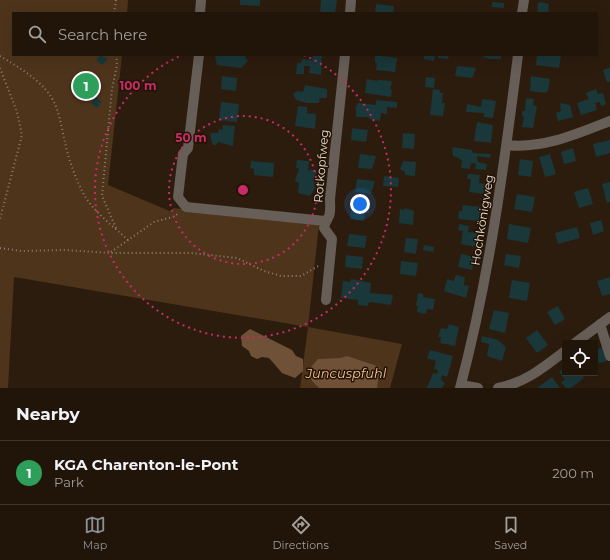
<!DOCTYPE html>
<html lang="en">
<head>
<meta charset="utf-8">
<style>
  :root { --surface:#21150a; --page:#291e13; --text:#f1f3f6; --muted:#a29f9c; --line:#3e342b; --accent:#8c9099 }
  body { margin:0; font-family:Montserrat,sans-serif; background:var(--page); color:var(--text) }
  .controls { position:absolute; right:12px; bottom:12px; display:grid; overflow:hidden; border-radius:0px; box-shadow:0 4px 16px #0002 }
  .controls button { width:36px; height:36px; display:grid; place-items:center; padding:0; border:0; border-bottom:1px solid var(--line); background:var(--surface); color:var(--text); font:20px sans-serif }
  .you { position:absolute; left:360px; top:204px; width:14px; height:14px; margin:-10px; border:3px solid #fff; border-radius:50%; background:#1a73e8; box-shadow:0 0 0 6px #1a73e833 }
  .badge { display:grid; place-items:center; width:26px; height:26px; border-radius:50%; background:var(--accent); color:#fff; font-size:13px; font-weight:700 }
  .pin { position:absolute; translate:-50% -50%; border:2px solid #fff; box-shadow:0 1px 4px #0006 }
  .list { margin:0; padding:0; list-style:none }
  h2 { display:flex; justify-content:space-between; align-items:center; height:52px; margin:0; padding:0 16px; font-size:17px }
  h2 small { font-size:13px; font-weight:400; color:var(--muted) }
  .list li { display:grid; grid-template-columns:26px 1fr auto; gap:12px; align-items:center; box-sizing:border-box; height:64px; padding:0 16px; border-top:1px solid var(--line) }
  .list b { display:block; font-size:15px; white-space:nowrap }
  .list p { margin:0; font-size:13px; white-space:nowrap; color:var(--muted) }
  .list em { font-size:13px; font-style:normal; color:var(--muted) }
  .icon { flex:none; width:22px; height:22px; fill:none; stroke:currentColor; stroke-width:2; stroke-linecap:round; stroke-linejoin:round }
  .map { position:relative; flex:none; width:610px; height:388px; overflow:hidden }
  .search { position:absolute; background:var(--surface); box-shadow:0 4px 16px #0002; left:12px; right:12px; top:12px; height:44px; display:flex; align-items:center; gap:10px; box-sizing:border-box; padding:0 14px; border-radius:0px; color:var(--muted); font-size:15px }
  .sheet { height:116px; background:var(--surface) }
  nav { display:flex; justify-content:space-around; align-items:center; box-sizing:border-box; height:56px; border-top:1px solid var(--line); background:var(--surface); font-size:11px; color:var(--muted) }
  nav a { display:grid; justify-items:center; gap:2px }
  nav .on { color:var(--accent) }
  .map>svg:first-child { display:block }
  .green { fill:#4e341b }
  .water { fill:#6e5136 }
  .building { fill:#1a3739 }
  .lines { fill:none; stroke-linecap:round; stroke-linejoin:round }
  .path { stroke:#8f8176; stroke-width:2; stroke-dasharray:1 3; stroke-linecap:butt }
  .street { stroke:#665e57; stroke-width:10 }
  .ring { fill:none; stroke:#c62c67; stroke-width:2; stroke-dasharray:2 4 }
  .labels { text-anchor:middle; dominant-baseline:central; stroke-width:3; stroke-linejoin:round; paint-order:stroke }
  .street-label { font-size:12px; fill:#e7dcd3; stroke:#221305 }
  .water-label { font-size:13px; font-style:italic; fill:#f5c192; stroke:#221305 }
  .centre { fill:#c62c67; stroke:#221305; stroke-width:2 }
  .ring-label { font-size:12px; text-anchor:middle; font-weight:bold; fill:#c62c67; stroke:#221305; stroke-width:3; stroke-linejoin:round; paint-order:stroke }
</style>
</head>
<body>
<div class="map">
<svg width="610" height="388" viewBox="0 0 610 388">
  <rect width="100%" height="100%" fill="#2c1c0e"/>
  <path class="green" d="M 0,0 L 128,0 L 127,13 L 13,13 L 13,55 L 122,55 L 108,185 L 172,212 L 173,208 L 319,224 L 308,327 L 402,344 L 390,388 L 300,388 L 308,327 L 14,277 L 8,388 L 0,388 Z"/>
  <path class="water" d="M 250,329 L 292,350 L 296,356 L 303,359 L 303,371 L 295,378 L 282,373 L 269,358 L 262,357 L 257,359 L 251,356 L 249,351 L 242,346 L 241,336 Z
    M 347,356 L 380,367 L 377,388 L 319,388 L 312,381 L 309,373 L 310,368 L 318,359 L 340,358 Z"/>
  <path class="building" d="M 240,0 L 260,0 L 260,6 L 240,5 Z
    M 321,0 L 337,0 L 335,13 L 320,13 Z
    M 492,2 L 504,3 L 504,8 L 492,7 Z
    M 541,2 L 549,4 L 548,13 L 537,13 L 538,3 Z
    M 376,4 L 394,6 L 393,13 L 375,13 Z
    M 100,55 L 108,59 L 102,65 L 96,60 Z
    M 217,55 L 244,55 L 248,61 L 241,68 L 217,65 L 215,57 Z
    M 313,55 L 322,55 L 321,75 L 309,73 L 310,66 L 304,66 L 304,74 L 296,74 L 297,63 L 301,63 L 302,59 L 312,60 Z
    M 375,55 L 397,58 L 395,72 L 376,70 L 377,63 L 375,63 Z
    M 424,55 L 435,56 L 434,61 L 424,59 Z
    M 438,55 L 449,55 L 448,59 L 438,58 Z
    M 483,55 L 501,55 L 501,59 L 490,59 L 483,57 Z
    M 537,55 L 561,55 L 559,68 L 536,65 Z
    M 457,66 L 476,68 L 472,78 L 455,76 Z
    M 610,68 L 610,82 L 607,82 L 603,70 Z
    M 87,73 L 95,79 L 89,85 L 82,80 Z
    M 222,76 L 237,78 L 236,91 L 221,89 Z
    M 531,76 L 550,79 L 548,91 L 545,93 L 530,91 Z
    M 426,77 L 435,78 L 434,88 L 425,87 Z
    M 367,79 L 378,81 L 378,80 L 392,81 L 390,90 L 392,90 L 391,97 L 365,93 Z
    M 305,85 L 327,89 L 327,96 L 326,98 L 320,98 L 319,103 L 307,103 L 296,100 L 293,94 L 297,91 L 303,92 Z
    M 433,89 L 440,90 L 440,93 L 443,93 L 442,103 L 445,103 L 443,116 L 430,115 Z
    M 596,89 L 598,94 L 603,93 L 606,104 L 601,106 L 600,102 L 595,103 L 597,110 L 581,115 L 577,103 L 589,99 L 586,93 Z
    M 96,97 L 102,102 L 97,108 L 91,103 Z
    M 526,98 L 534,99 L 533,105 L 537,106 L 533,128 L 522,127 L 524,117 L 522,116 L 522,111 L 525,111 Z
    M 482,99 L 496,101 L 493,118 L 484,117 L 484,113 L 466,112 L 467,104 L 481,107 Z
    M 376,100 L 397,102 L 397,108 L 387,107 L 387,114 L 381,113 L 380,121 L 370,119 L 368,117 L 356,117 L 356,107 L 358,103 L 376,105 Z
    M 221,102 L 239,104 L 237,122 L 219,120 Z
    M 560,103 L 570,105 L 573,117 L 558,121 L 556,113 L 561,111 Z
    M 298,106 L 307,107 L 307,113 L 316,114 L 315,129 L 295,126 Z
    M 477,122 L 493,125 L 491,143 L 474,141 Z
    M 223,125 L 235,126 L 233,146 L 218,142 L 216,145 L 213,145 L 212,143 L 210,133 L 218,133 L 219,129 L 222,130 Z
    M 352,128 L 368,130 L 366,142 L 351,140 Z
    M 403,133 L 415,134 L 414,149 L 402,148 Z
    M 610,140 L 610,153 L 596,157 L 593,144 Z
    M 452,147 L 472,150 L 473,153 L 491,154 L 490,158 L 477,156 L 478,162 L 487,164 L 486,170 L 475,169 L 476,164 L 471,163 L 470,169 L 461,168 L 462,161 L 459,158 L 453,156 Z
    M 573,148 L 576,161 L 564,164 L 561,152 Z
    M 360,154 L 376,156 L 372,169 L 358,168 Z
    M 550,154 L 556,174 L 545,177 L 539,157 Z
    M 520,159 L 533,161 L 531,177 L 518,175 Z
    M 297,160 L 309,161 L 308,171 L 312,169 L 317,172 L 314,176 L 315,188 L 310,196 L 298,193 L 299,183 L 295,181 L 299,169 L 296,168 Z
    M 251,161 L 274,163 L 273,177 L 254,175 L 254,169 L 250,168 Z
    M 403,161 L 416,162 L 415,176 L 405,175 L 405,172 L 400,169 Z
    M 468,174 L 480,175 L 479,183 L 486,184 L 484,194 L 469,192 L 471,179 L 467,179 Z
    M 384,176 L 399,178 L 398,187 L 383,186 Z
    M 357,179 L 375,181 L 371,194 L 355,192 Z
    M 610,182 L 610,202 L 607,203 L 602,184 Z
    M 588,188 L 593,204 L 579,208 L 574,192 Z
    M 517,194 L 535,197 L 532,212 L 514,209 Z
    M 361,199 L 370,200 L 369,213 L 365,213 L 364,221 L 350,219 L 351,204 L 360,205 Z
    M 463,205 L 482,207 L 480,221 L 458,219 L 459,211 L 462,211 Z
    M 405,208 L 414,211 L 413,225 L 399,223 L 400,209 L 404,210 Z
    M 601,220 L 604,231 L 593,235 L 590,223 Z
    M 459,224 L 469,226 L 468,232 L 478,233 L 476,247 L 461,244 L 463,231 L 458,230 Z
    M 509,224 L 531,228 L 528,243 L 507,239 Z
    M 577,227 L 580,238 L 558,244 L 555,233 Z
    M 349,234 L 367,236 L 365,248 L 347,246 Z
    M 406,238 L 418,239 L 416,254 L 404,252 Z
    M 424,245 L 434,247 L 433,252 L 423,250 Z
    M 461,254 L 474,257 L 472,270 L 458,267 Z
    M 506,254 L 521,256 L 519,268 L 504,265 Z
    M 346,255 L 363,257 L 362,269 L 345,267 Z
    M 401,261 L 418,263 L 416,276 L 400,274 Z
    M 456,275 L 465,277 L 464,285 L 469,286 L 466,298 L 444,291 L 447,279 L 454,281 Z
    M 610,277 L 610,294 L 602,296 L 597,281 Z
    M 351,279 L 371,283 L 370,293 L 393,295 L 391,305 L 369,302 L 368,306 L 358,305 L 358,300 L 341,298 L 343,281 L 350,282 Z
    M 512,280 L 530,283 L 527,301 L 509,298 Z
    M 418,293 L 423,294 L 423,297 L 435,299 L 433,310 L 427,309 L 426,314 L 417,312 L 418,306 L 416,306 Z
    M 558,306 L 565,319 L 555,325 L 547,312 Z
    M 494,310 L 509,313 L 505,333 L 489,329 Z
    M 449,324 L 459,327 L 455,346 L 440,343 L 441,337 L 438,337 L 441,328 L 447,329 Z
    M 537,330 L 548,345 L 537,353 L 526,338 Z
    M 482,336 L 498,340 L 506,347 L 502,361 L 487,356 L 489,344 L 481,342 Z
    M 604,347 L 607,361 L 595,364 L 595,350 Z
    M 430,350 L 453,356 L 447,377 L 442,375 L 441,380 L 445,383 L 442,388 L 425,388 L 428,386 L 433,373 L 437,374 L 438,370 L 434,369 L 436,361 L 427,358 Z
    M 565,367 L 565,373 L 581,373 L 584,378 L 571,388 L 566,388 L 561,382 L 565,380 L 559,372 Z
    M 552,377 L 560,388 L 537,388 Z"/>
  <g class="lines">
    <path class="path" d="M 114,13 L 116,0
      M 0,56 C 20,68 45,82 55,104 C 60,116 62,130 65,142 C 68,158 75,177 82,191 C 92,211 112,225 128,240
      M 0,68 L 17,112 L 22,135 L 0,219
      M 116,228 L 102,196 L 112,89 L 117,65 L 116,55
      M 0,248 L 21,251 L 64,250 L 110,253 L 191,253 L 237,258 L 264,271 L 281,276 L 301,276 L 320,265
      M 111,252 L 154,222 L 173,217 L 179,213"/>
    <path class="street" d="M 200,13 L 201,0
      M 350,13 L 351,0
      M 522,13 L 524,0
      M 199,55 L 188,148 L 183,154 L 178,197 L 186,207 L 325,221
      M 507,145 C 543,149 577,134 610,121
      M 326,300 L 332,239 L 324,228 C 325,222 327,221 329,216 C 331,211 330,204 330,199 L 345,55
      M 600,324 L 610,356
      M 575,343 L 610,317
      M 461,385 L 478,388
      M 460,388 C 489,279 504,167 518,55
      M 498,388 C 525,383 544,367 565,351"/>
  </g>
  <g class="ring">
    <circle cx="243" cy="190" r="74"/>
    <path d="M304 55A148 148 0 1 1 182 55"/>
  </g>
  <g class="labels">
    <g class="street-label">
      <text transform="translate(321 166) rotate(-85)">Rotkopfweg</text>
      <text transform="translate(482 220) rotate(-81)">Hochkönigweg</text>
    </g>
    <g class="water-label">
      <text x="346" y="373">Juncuspfuhl</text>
    </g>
  </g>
  <circle cx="243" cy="190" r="6" class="centre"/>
  <g class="ring-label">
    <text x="138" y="90">100 m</text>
    <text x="191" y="142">50 m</text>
  </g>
</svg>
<div class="controls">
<button><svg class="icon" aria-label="locate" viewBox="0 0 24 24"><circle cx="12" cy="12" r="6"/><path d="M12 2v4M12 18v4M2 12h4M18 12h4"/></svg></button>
</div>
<div class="you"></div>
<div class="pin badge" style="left:86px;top:86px;background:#2e9e5b">1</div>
<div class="search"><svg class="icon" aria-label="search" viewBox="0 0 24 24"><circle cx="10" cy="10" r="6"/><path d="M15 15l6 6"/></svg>Search here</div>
</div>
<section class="sheet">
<h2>Nearby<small></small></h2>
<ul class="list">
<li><span class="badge" style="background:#2e9e5b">1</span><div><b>KGA Charenton-le-Pont</b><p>Park</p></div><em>200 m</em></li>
</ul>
</section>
<nav>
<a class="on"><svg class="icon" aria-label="map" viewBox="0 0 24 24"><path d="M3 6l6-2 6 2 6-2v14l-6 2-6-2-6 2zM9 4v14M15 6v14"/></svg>Map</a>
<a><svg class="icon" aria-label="directions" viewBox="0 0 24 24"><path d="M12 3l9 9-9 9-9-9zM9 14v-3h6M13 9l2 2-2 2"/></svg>Directions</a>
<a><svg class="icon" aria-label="saved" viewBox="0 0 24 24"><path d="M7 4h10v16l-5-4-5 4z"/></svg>Saved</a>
</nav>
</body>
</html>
